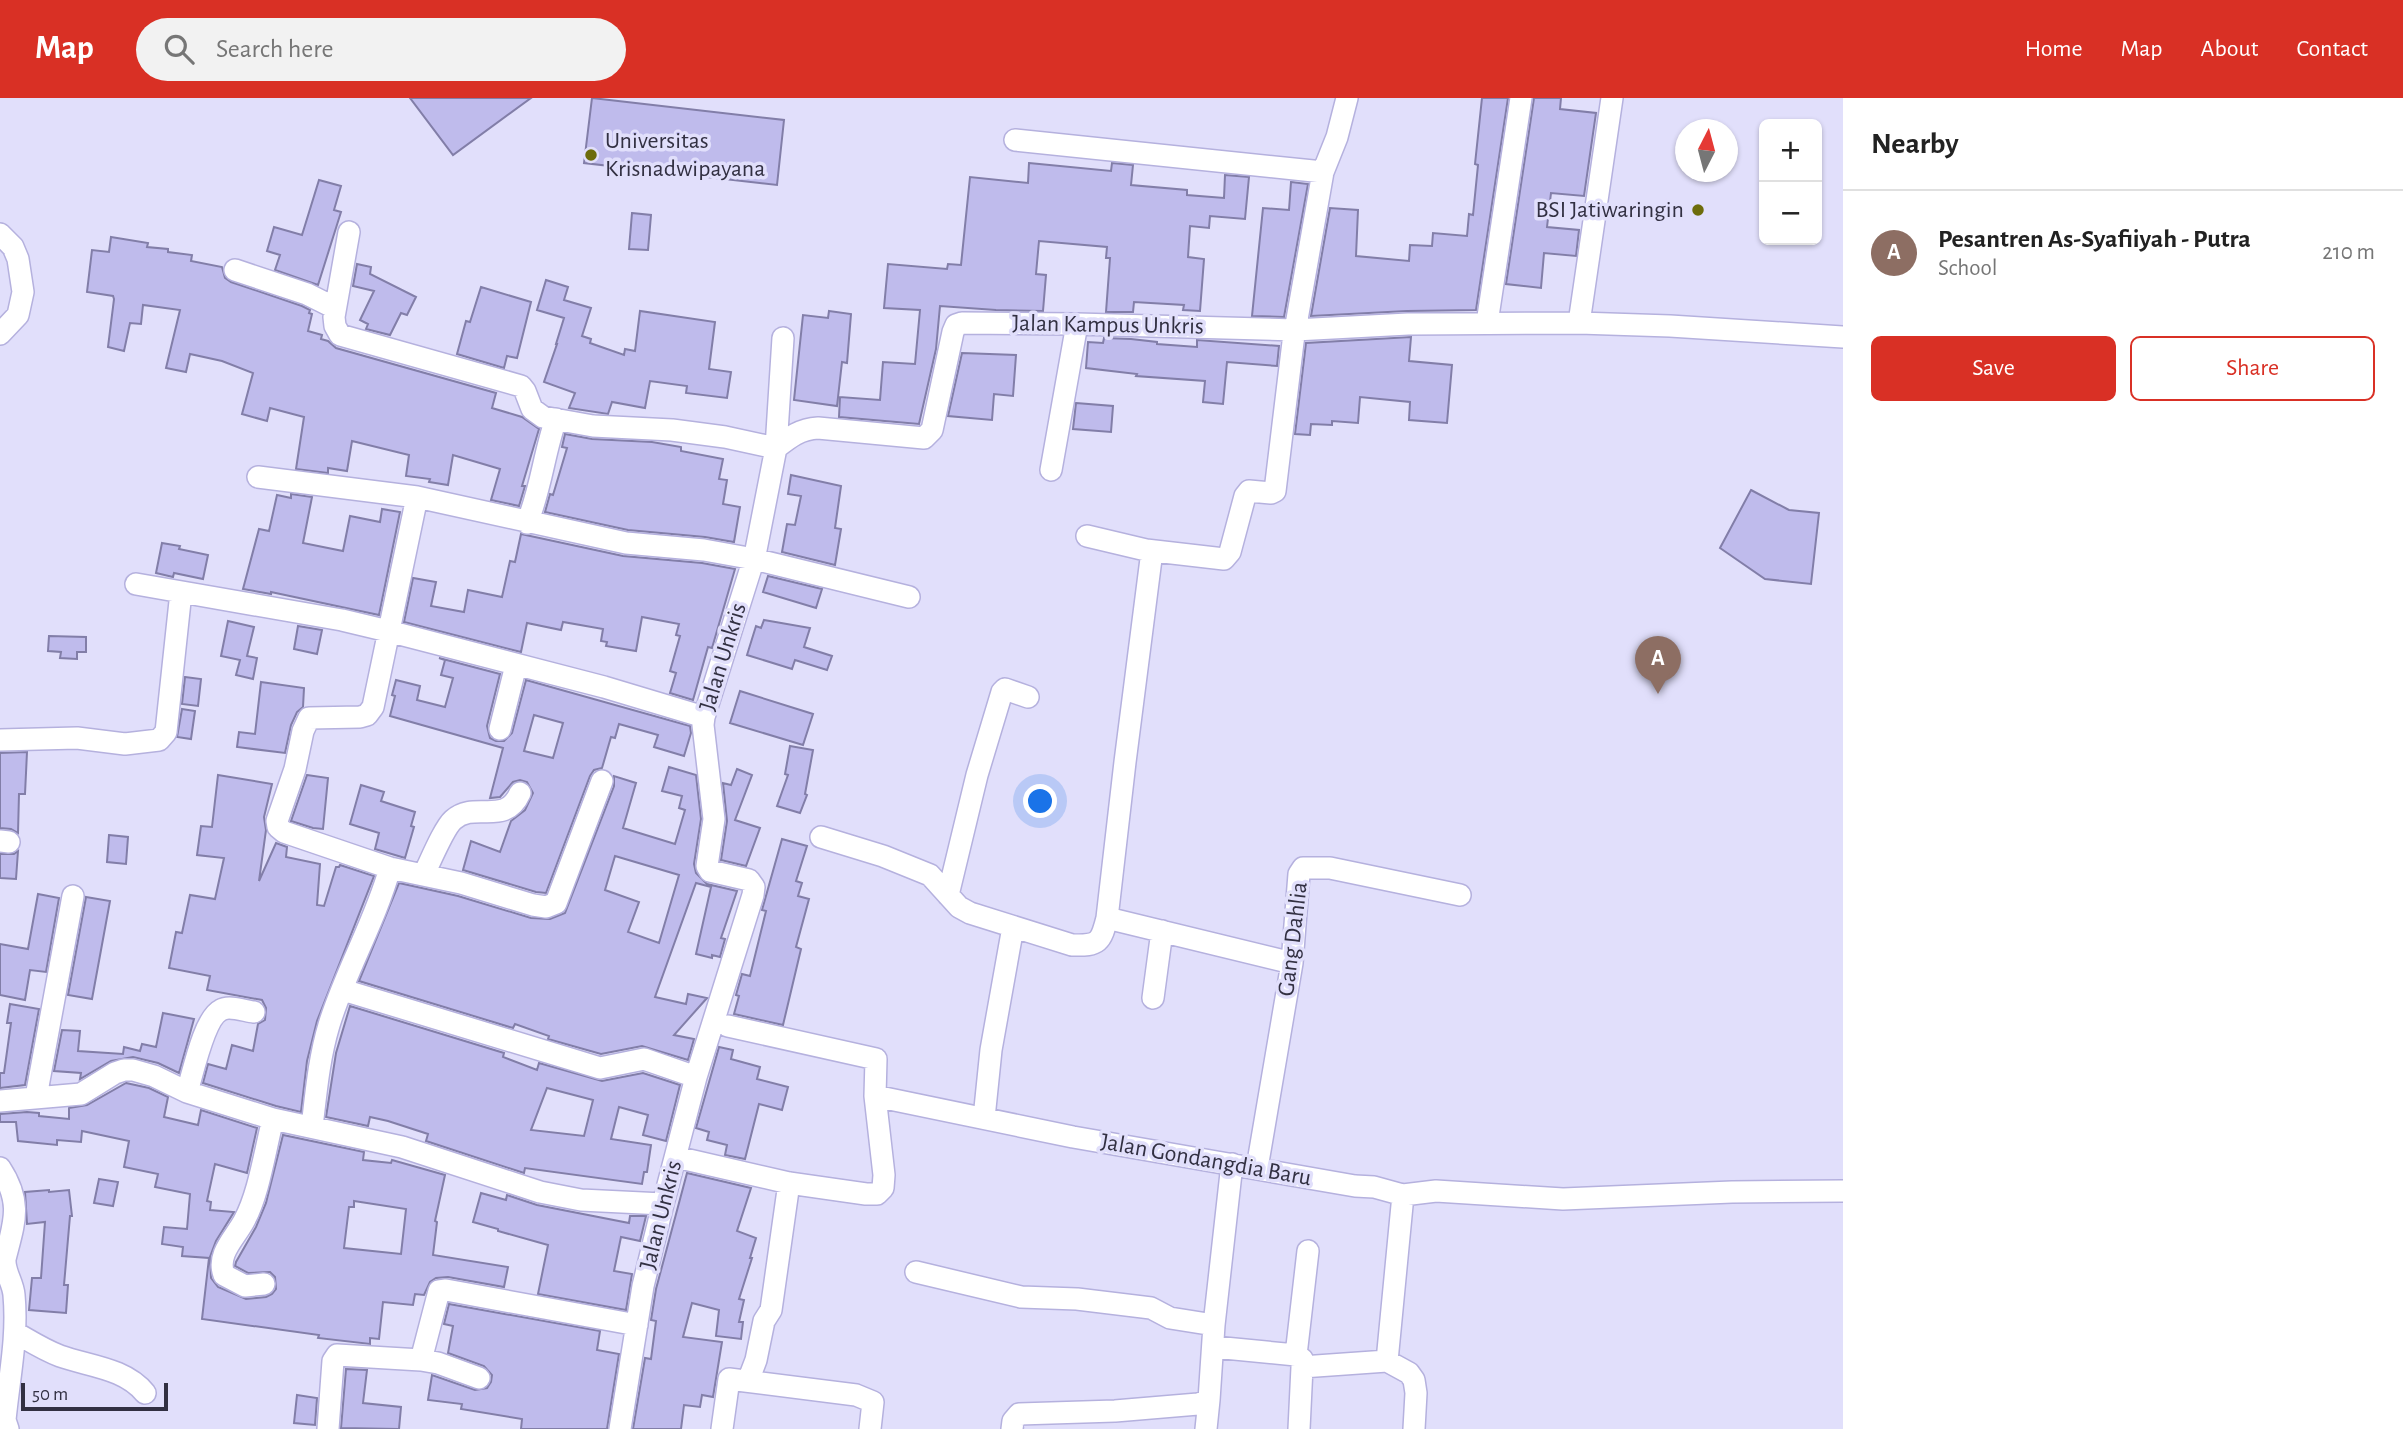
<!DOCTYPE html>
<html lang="en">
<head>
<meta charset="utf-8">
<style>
  :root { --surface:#fff; --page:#f2f2f2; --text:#222; --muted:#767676; --line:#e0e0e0; --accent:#d93025 }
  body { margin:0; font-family:"Alegreya Sans",sans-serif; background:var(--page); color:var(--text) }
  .controls { position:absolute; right:21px; top:21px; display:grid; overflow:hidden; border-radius:10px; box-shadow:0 2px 5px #0004 }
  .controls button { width:63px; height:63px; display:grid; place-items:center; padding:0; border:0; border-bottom:2px solid var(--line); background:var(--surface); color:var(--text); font:35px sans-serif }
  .compass { position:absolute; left:1675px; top:21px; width:63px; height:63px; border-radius:50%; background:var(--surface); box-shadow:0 2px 5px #0004; rotate:6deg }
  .scale { position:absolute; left:21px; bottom:18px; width:147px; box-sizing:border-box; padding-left:7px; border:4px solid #323042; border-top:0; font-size:19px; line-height:24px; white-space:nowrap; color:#323042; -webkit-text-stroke:5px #e1dffb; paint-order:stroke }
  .you { position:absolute; left:1041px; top:704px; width:24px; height:24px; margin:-18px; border:5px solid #fff; border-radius:50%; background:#1a73e8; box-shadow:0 0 0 10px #1a73e833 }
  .badge { display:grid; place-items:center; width:46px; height:46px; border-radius:50%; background:var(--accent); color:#fff; font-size:23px; font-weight:700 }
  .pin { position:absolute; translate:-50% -58px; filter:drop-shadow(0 2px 4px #0008) }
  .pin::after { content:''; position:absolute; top:37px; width:24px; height:21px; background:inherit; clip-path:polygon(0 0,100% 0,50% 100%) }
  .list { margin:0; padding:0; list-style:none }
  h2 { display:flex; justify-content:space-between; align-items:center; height:91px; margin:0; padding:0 28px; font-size:30px }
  h2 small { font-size:23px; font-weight:400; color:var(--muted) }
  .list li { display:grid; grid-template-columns:46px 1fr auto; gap:21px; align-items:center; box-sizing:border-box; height:126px; padding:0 28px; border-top:2px solid var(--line) }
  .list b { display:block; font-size:26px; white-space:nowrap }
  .list p { margin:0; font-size:23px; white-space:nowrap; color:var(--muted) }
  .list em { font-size:23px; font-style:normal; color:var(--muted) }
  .actions { display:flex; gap:14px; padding:21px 28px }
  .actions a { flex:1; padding:16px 0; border:2px solid var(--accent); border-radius:10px; text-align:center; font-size:24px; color:var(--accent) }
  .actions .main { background:var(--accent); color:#fff }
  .icon { flex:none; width:38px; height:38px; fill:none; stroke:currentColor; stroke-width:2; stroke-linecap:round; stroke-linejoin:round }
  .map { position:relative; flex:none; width:1843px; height:1331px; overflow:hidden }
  header { display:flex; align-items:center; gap:42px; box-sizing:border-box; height:98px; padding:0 35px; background:var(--accent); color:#fff }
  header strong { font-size:33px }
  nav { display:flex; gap:38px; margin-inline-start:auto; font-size:24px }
  .search { width:490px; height:63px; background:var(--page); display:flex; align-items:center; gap:18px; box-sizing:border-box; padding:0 24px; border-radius:38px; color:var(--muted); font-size:26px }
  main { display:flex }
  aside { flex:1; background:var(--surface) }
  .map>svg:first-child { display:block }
  .building { fill:#bfbbec; stroke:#827ea8; stroke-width:2; fill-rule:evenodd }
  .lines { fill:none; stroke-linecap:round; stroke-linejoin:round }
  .street-casing { stroke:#b5b1de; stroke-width:24 }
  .street { stroke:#fff; stroke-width:21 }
  .poi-dot { fill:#6d6c0b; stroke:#e1dffb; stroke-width:2.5 }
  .labels { text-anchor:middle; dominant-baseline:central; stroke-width:7; stroke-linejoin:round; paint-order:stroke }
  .poi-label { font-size:24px; fill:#323042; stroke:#e1dffb; text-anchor:start }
  .street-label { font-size:24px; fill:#323042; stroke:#e1dffb }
</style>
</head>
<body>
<header>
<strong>Map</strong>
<div class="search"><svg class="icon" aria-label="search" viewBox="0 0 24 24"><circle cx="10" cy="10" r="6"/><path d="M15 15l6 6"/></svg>Search here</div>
<nav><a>Home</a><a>Map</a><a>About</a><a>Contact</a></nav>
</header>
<main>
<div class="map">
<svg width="1843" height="1331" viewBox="0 0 1843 1331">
  <rect width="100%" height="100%" fill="#e1dffb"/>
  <path class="building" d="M 410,0 L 531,0 L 453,57 Z
    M 592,0 L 784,22 L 777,87 L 584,65 Z
    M 1482,0 L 1508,0 L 1476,212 L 1407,213 L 1311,218 L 1330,110 L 1358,112 L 1356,158 L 1409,163 L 1410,147 L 1432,148 L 1433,135 L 1467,138 L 1469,116 L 1473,117 L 1478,67 L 1475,66 Z
    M 1534,0 L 1561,0 L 1560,11 L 1596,15 L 1584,98 L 1551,95 L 1547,129 L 1579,132 L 1576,158 L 1544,155 L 1541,190 L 1506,186 Z
    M 1029,65 L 1111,73 L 1112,65 L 1133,67 L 1131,87 L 1187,92 L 1187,97 L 1224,100 L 1225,77 L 1249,79 L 1245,121 L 1210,118 L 1209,130 L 1190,128 L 1188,159 L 1204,161 L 1200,213 L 1183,212 L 1184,207 L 1134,204 L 1133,214 L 1106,214 L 1110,160 L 1106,160 L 1107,149 L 1039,143 L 1036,176 L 1046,177 L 1043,213 L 996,212 L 940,208 L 936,251 L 919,326 L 839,319 L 840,299 L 880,302 L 883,264 L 915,266 L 920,212 L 884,210 L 888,166 L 947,171 L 948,166 L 961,167 L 970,79 L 1028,85 Z
    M 319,82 L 341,88 L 334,112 L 341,114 L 318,187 L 275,172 L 280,157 L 267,153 L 274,129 L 302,137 Z
    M 1291,84 L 1308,86 L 1284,219 L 1252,218 L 1263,110 L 1289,112 Z
    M 632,115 L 651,117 L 648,152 L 629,151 Z
    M 111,139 L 148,145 L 147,149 L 168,151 L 168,154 L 192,157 L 191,163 L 222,169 L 225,180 L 231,184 L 302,208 L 310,212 L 309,215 L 312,216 L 308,233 L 322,237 L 321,241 L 328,243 L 336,250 L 496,295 L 492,310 L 522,319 L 539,331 L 522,388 L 525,388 L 519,408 L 491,402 L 500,371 L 453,357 L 448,387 L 429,384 L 430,381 L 406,378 L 409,357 L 352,343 L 347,373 L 328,370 L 328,375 L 296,371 L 304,319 L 270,310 L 267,323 L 242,316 L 253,275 L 222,263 L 190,256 L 186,274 L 166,270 L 180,212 L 143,207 L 141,226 L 130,225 L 124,253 L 108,249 L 114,201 L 113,198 L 87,194 L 92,152 L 109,154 Z
    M 357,166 L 371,169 L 370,176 L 416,199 L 407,217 L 401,215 L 390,237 L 366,231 L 368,226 L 360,222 L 374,193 L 353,188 Z
    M 546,182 L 568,189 L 564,202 L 591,210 L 582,238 L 591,241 L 590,245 L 624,257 L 625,251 L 635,253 L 640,213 L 715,224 L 709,271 L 731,274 L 727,300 L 686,295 L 687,288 L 650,283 L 645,310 L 612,304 L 608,316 L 569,310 L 575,295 L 544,284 L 557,246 L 556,246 L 564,220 L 537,212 Z
    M 481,189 L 531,204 L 517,260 L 507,258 L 504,270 L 457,256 L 466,223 L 470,224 Z
    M 829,213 L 851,216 L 847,265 L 842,264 L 837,308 L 794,302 L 803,217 L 828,220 Z
    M 1411,239 L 1409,263 L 1452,267 L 1447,325 L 1409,322 L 1410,304 L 1360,299 L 1358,325 L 1332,323 L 1332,327 L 1311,326 L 1310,337 L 1295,336 L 1306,245 Z
    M 1104,240 L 1131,241 L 1157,244 L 1157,246 L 1197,249 L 1197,242 L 1279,248 L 1277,268 L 1227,264 L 1223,306 L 1203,304 L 1205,283 L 1136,278 L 1137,276 L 1086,270 L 1088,244 L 1103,245 Z
    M 962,255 L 1016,257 L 1013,298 L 994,296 L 992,322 L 948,318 Z
    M 1076,305 L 1113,308 L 1111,334 L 1073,331 Z
    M 565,336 L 592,341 L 652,344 L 681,349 L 681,353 L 723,361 L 719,381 L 727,382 L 723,406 L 740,409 L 734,444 L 705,439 L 628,432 L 545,414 L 550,396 L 553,397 L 567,350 L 562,349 Z
    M 791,377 L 841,388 L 835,430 L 841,431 L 835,467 L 782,454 L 787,426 L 795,427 L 801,398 L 788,396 Z
    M 1751,392 L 1789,412 L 1819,415 L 1811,486 L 1765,481 L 1720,450 Z
    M 291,396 L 312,399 L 303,445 L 343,453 L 350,418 L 380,424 L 382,411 L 400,414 L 379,517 L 271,494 L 271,496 L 243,491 L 259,431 L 269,433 L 277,397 L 291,400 Z
    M 521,436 L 623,458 L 702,465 L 735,471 L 712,550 L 708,549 L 693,602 L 670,595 L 676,575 L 670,573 L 680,538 L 676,537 L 679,526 L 642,519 L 636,553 L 606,548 L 607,544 L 601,543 L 603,531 L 563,524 L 561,532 L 527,525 L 521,554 L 404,524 L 413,480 L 436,484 L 431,508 L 464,514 L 468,492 L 502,499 L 510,463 L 515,464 Z
    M 162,445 L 180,448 L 179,451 L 208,457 L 203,481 L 174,475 L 173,479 L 156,475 Z
    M 768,478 L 822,491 L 816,510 L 763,494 Z
    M 764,522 L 810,530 L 804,549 L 832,558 L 827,572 L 795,562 L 792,571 L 747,557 L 756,528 L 761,530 Z
    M 228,523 L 254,529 L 247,558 L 257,560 L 253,581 L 236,577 L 240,562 L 221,558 Z
    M 298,528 L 322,532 L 317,556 L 294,551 Z
    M 49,538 L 86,539 L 86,554 L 77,554 L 77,561 L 60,560 L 61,554 L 48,553 Z
    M 439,560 L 500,576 L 487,628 L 490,640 L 496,643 L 504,643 L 512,635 L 526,582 L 690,628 L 691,635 L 684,658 L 654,649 L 658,637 L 619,626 L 615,640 L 611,639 L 602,670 L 594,672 L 590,678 L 546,795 L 536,794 L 463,772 L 471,743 L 500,754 L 511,723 L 525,712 L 533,695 L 527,684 L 520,682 L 513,684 L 500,699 L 490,700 L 503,650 L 390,618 L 395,598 L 392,597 L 396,582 L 420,588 L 417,602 L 445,609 L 453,580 L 441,577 L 445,562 ZM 534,617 L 563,625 L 553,660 L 524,653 Z
    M 185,579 L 201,581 L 198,608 L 182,606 Z
    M 261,584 L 304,590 L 303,609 L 297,614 L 291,627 L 285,655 L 237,649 L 239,634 L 255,636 Z
    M 740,593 L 813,616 L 803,647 L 730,625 Z
    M 182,611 L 195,613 L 191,641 L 177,639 Z
    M 790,648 L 813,652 L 805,696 L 807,697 L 800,715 L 777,708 L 788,677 L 785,676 Z
    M 27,654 L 25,696 L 19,696 L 18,735 L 11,731 L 0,730 L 0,655 Z
    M 669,669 L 696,677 L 701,721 L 694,766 L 696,775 L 707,786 L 737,793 L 721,840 L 725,841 L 720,859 L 712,857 L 712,860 L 696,856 L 711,789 L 696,785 L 655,899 L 686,906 L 688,896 L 707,900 L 674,937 L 694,941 L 688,962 L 642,948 L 601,956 L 548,941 L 549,938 L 515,926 L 513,930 L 359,883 L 399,785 L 458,798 L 531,820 L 550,821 L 565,815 L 614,688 L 614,678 L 636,685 L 623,730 L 675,746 L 685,712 L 679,710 L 682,698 L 662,693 ZM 615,758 L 679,777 L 659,845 L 628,834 L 639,804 L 605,792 Z
    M 737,671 L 752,677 L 735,722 L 760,730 L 746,768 L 721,762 L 727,723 L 723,685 L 731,687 Z
    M 218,677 L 272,686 L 264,719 L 266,732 L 259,783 L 276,745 L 287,749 L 286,759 L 320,766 L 317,807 L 324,808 L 336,769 L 339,769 L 340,767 L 374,778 L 317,923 L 307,963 L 301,1014 L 276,1008 L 203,985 L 208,966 L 226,971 L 232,947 L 253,953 L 258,926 L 265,922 L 266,910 L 262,902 L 207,892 L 210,878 L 169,870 L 176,834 L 182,835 L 190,797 L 215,801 L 224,760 L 197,757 L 201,728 L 212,729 Z
    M 307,677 L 328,680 L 323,731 L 313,730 L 291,723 Z
    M 361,687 L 384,694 L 381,703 L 415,714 L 411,728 L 414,729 L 405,760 L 375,751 L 379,735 L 350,726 Z
    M 109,737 L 128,739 L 126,766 L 107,764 Z
    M 782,741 L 807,748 L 796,783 L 802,785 L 798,798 L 809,801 L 796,849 L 801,851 L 783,927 L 734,916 L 739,898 L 736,897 L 742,876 L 750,878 L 766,813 L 762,812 Z
    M 18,753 L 16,781 L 0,780 L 0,756 L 14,756 Z
    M 38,796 L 59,800 L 46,874 L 30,872 L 25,902 L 0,897 L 0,846 L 28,851 Z
    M 86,799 L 110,803 L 92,901 L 68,897 Z
    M 10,906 L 39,911 L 25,987 L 0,990 L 0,975 L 4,975 L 11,925 L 7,925 Z
    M 350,908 L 504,955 L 503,959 L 537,972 L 539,965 L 602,983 L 643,975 L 680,987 L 666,1043 L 643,1037 L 648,1017 L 619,1009 L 611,1041 L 651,1047 L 647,1074 L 644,1074 L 642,1086 L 525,1070 L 524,1075 L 426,1043 L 428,1036 L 388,1023 L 370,1019 L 368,1028 L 326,1019 L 336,955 ZM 547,990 L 593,1002 L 584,1038 L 531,1032 Z
    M 163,915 L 194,921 L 179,975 L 158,965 L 133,959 L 111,963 L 80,981 L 81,975 L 54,973 L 62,932 L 80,933 L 78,953 L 123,956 L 124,949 L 140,953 L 142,946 L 156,949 Z
    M 719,949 L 733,952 L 731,961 L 760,969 L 757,981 L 788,989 L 782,1012 L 759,1006 L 745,1061 L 725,1057 L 727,1047 L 707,1042 L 709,1034 L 696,1030 Z
    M 126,985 L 149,990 L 168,999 L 164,1019 L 198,1027 L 201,1012 L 257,1030 L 247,1075 L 215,1066 L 207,1103 L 211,1104 L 210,1112 L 234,1114 L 216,1143 L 210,1159 L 211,1180 L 218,1189 L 246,1201 L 266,1199 L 272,1196 L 276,1191 L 275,1179 L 270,1174 L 248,1175 L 235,1168 L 236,1164 L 256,1129 L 266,1105 L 283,1037 L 364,1054 L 363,1062 L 391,1065 L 392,1062 L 445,1077 L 435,1123 L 437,1124 L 433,1157 L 508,1169 L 504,1189 L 448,1179 L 436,1180 L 430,1184 L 424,1197 L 415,1196 L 413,1207 L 383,1204 L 379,1241 L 370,1240 L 370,1246 L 318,1240 L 319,1237 L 202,1221 L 209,1160 L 182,1158 L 183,1149 L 162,1146 L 164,1129 L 187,1131 L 190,1096 L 155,1089 L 158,1076 L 124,1069 L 129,1043 L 82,1033 L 81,1044 L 57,1042 L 57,1047 L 18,1043 L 16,1024 L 0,1024 L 0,1016 L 27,1014 L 39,1015 L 39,1018 L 69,1021 L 69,1010 L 87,1007 ZM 354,1103 L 406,1111 L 401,1156 L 344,1150 L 349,1109 L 354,1109 Z
    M 687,1075 L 751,1090 L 737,1133 L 756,1140 L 750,1160 L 752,1160 L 739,1201 L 744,1202 L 739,1224 L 743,1224 L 741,1241 L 716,1238 L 719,1212 L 692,1205 L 683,1239 L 722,1244 L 713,1299 L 702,1297 L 700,1309 L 684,1307 L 681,1331 L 633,1331 L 645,1260 L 651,1261 L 656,1223 L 651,1222 L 656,1191 Z
    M 99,1081 L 118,1084 L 113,1108 L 94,1105 Z
    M 49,1092 L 49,1094 L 69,1092 L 72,1118 L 70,1118 L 64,1187 L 68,1187 L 66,1215 L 29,1212 L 32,1180 L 41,1180 L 45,1124 L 27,1126 L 25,1094 Z
    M 481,1095 L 506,1102 L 507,1097 L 537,1107 L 629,1125 L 630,1118 L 646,1118 L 640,1143 L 621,1139 L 614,1173 L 632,1176 L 626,1212 L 538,1196 L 548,1147 L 498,1133 L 498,1131 L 473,1124 Z
    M 449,1206 L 600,1233 L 597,1252 L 619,1256 L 607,1331 L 521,1331 L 522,1321 L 461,1311 L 462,1306 L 428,1302 L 432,1277 L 475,1292 L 487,1290 L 491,1284 L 492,1277 L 484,1268 L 448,1255 L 453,1228 L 444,1226 Z
    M 346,1271 L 367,1272 L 363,1305 L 401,1309 L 399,1331 L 341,1330 Z
    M 297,1297 L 317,1300 L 315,1327 L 294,1325 Z"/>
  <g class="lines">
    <defs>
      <path id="street" d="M 1015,42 L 1323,74
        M 349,134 L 334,219 L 335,228 L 340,237 L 521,288 L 525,293 L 532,311 L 543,319 L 593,328 L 672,332 L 725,339 L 776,350
        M 0,136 L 13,149 L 18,161 L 23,194 L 18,217 L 0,236
        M 235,172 L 307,196 L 335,210
        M 1487,225 L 1521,0
        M 1579,225 L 1612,0
        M 776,350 C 790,339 800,331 818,330 L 924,340 L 932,332 L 953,234 L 956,227 L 962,225 L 1077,226 L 1295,232 L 1408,226 L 1579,225 L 1670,228 L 1843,239
        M 1051,372 L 1077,226
        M 258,379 L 417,399 L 626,445 L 704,452 L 754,461 L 909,499
        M 417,399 L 373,609 L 367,617 L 360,619 L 309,620 L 303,633 L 295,671 L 277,723 L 278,729 L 284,734 L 390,770 L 461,785 L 533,807 L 546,809 L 556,805 L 602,683
        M 527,425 C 541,391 544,355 556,321
        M 1087,438 L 1146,452 L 1224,461 L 1230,454 L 1245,398 L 1249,393 L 1271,395 L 1275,393 L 1293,244 L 1323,74 L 1337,39 L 1347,0
        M 136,486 L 342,522 L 388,533 L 604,589 L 704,619
        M 500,631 L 516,567
        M 0,642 L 77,640 L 125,646 L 159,642 L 166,634 L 181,494
        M 821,739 L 883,758 L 930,777 L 959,809 L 970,815 L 1072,847 C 1099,848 1101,844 1107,820 L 1125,664 L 1152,453
        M 0,743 L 9,744
        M 424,776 C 430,764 444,730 453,722 C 475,702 505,729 520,695
        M 948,797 L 977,677 L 1002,594 L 1005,591 L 1028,599
        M 1107,820 L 1292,865
        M 343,892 L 600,970 L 644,961 L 696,979
        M 1153,900 L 1162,833
        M 187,994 C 193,975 204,920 221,912 C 229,907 245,913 254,914
        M 875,998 L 1073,1039 L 1355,1088 L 1374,1089 L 1403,1097 L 1436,1093 L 1563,1101 L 1732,1094 L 1843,1093
        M 36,999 L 73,798
        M 0,1003 L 81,996 L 115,975 L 124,972 L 133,972 L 154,978 L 187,994 L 273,1021 L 402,1049 L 540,1094 L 581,1102 L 663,1106
        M 984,1020 L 991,952 L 1013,829
        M 312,1029 C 316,995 319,960 329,927 C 345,874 375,824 390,770
        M 676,1059 L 789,1085 L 866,1096 L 877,1096 L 883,1090 L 884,1077 L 875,998 L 876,961 L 728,928
        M 0,1070 C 23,1105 14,1125 5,1161
        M 1257,1070 L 1292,865 L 1299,776 L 1303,770 L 1330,770 L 1460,797
        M 0,1159 L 5,1161 C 4,1174 13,1184 14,1197 C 18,1239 9,1280 5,1322 L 8,1331
        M 916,1174 L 1021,1199 L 1077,1201 L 1151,1210 L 1170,1220 L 1214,1227
        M 264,1186 L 245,1188 L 224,1177 C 216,1156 235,1140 244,1123 C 259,1096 265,1052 273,1021
        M 16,1235 C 30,1243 44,1252 60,1258 C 88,1268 125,1270 145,1295
        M 1214,1249 L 1296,1257 L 1302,1261 L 1302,1269 L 1387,1263 L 1409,1275 L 1414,1282 L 1416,1295 L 1414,1331
        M 1296,1257 L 1308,1153
        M 1387,1263 L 1403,1097
        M 479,1280 L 438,1265 L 421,1262 L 439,1193 L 446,1192 L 637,1227
        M 748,1283 L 756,1262 L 764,1223 L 771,1212 L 789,1085
        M 328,1331 L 333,1263 L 337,1257 L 421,1262
        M 620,1331 L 643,1188 L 663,1106 L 696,979 L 753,797 L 754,789 L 749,782 L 710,773 L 707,768 L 714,721 L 703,627 L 704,619 L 755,457 L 776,350 L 783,240
        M 722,1331 L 729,1281 L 856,1297 L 873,1304 L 870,1331
        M 1012,1331 L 1013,1323 L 1019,1316 L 1115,1313 L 1198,1306 L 1209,1302 L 1214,1227 L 1232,1066
        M 1206,1331 L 1209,1302
        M 1299,1331 L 1302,1269"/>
    </defs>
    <use href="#street" class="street-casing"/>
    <use href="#street" class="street"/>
  </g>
  <g class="poi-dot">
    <circle cx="591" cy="57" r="7"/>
    <circle cx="1698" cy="112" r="7"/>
  </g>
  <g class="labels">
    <g class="poi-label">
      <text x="605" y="43">Universitas<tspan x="605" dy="28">Krisnadwipayana</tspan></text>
      <text x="1684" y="112" text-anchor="end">BSI Jatiwaringin</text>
    </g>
    <g class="street-label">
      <text transform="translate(1108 227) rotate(1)">Jalan Kampus Unkris</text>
      <text transform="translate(723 559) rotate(-73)">Jalan Unkris</text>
      <text transform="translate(1293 841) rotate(-83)">Gang Dahlia</text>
      <text transform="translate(1206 1062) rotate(10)">Jalan Gondangdia Baru</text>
      <text transform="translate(661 1117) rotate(-76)">Jalan Unkris</text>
    </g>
  </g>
</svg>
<div class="controls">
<button>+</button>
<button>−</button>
</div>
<svg class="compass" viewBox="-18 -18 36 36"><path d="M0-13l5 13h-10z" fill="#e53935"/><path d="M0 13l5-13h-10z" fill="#767676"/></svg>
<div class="scale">50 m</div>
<div class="you"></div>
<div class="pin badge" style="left:1658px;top:596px;background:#8d6e63">A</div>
</div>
<aside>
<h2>Nearby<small></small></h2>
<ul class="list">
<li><span class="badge" style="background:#8d6e63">A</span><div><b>Pesantren As-Syafiiyah - Putra</b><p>School</p></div><em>210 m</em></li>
</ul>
<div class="actions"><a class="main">Save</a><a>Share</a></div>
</aside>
</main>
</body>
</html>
